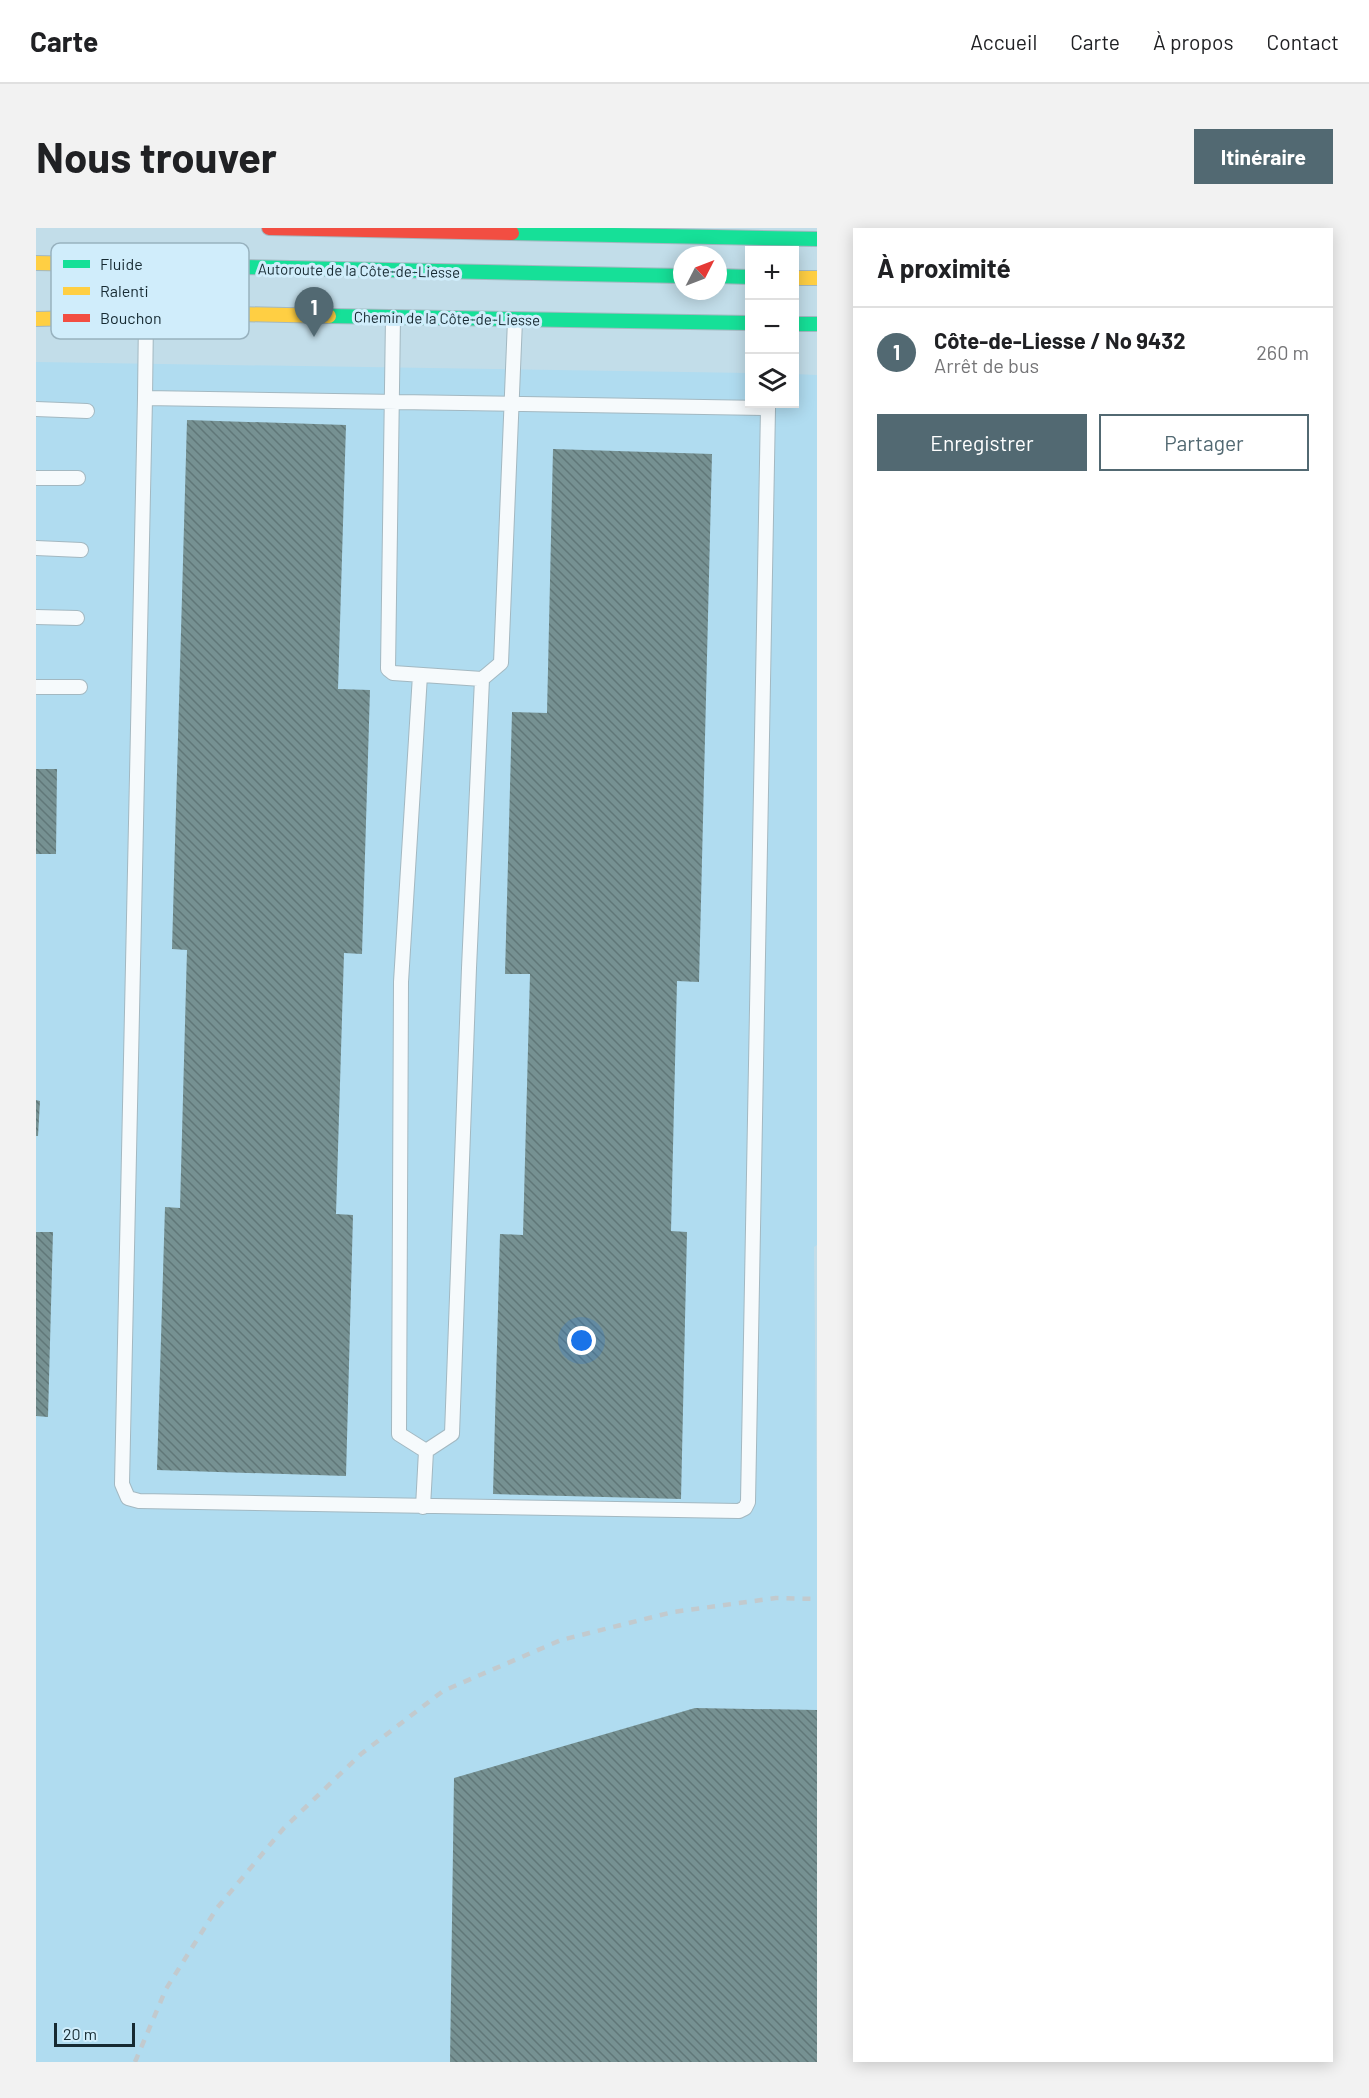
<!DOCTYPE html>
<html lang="fr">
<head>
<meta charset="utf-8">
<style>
  :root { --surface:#fff; --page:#f2f2f2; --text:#202124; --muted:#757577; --line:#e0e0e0; --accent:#526972 }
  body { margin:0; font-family:Barlow,sans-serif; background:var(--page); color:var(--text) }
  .controls { position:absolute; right:18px; top:18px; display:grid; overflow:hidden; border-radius:0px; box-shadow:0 3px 15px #0003 }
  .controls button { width:54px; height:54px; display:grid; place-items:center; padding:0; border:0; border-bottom:2px solid var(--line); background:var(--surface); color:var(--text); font:30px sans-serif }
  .compass { position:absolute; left:637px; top:18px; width:54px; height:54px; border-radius:50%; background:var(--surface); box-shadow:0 3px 15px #0003; rotate:48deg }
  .scale { position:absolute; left:18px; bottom:15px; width:81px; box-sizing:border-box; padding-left:6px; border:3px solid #162a32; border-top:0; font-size:16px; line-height:21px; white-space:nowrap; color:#162a32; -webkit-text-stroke:4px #d0edfb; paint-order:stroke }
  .you { position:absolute; left:546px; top:1113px; width:21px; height:21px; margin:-15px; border:4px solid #fff; border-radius:50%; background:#1a73e8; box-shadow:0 0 0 9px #1a73e833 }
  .badge { display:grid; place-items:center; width:39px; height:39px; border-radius:50%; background:var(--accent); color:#fff; font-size:20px; font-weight:700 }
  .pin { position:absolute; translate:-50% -50px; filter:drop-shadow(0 2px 3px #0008) }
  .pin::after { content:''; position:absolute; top:32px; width:21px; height:18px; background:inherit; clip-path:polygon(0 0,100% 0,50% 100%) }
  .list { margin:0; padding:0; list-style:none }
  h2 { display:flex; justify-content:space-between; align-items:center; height:78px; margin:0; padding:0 24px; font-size:26px }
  h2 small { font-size:20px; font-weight:400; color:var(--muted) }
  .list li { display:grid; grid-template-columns:39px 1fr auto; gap:18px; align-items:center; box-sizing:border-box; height:90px; padding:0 24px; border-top:2px solid var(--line) }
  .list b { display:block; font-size:22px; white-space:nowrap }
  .list p { margin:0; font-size:20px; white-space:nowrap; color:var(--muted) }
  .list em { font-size:20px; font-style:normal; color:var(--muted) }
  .actions { display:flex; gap:12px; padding:18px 24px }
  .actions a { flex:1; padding:14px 0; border:2px solid var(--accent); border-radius:0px; text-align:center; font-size:21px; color:var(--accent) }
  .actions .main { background:var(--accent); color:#fff }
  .icon { flex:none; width:33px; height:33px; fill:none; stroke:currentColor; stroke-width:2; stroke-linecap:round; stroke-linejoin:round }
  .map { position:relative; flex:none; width:781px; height:1834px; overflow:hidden; border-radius:0px }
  header { display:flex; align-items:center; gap:36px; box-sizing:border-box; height:84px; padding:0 30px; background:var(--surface); border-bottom:2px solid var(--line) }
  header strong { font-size:28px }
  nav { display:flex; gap:33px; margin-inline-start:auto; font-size:21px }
  .intro { display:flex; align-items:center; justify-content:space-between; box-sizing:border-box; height:144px; padding:0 36px }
  h1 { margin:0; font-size:42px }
  .button { padding:15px 27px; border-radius:0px; background:var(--accent); color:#fff; font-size:21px; font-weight:700 }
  main { display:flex; gap:36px; padding:0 36px }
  aside { flex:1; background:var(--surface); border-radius:0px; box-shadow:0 3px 15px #0003 }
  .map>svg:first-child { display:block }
  .built { fill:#b0dcf0 }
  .building { fill:url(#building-back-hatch) }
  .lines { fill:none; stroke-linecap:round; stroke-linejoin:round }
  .lane-casing { stroke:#a3b8c1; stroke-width:16 }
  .fast-casing { stroke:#a3b8c1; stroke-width:16 }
  .slow-casing { stroke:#a3b8c1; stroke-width:16 }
  .jam-casing { stroke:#a3b8c1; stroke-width:16 }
  .lane { stroke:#f6fafc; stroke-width:14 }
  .fast { stroke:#16e098; stroke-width:14 }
  .slow { stroke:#ffcf43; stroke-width:14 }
  .jam { stroke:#f24e42; stroke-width:14 }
  .rail { stroke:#c2cace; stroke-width:4.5; stroke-dasharray:8 8; stroke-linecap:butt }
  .labels { text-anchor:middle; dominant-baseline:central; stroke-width:6; stroke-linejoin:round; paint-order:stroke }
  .street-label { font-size:15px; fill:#162a32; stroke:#d0edfb }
  .key { fill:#d0edfb; stroke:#98b2bf; stroke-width:1.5 }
  .key-label { font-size:16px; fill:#162a32 }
</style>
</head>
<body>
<header>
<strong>Carte</strong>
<nav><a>Accueil</a><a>Carte</a><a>À propos</a><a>Contact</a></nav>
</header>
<div class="intro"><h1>Nous trouver</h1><a class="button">Itinéraire</a></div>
<main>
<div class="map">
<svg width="781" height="1834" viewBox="0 0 781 1834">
  <defs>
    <pattern id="building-back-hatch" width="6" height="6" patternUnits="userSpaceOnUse" patternTransform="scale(1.5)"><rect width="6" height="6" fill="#769192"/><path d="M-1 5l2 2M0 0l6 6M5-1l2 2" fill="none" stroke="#607778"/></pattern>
  </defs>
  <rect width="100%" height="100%" fill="#c2dde9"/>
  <path class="built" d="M 0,134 L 713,145 L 714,176 L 758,176 L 759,146 L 781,147 L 781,1017 L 778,1019 L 781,1307 L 781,1834 L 0,1834 Z"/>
  <path class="building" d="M 151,192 L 310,197 L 302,461 L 334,462 L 326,726 L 308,725 L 300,986 L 317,987 L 310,1248 L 121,1242 L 129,979 L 144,980 L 151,722 L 136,721 Z
    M 517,221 L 676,226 L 663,754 L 641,753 L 635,1003 L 651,1004 L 645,1271 L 457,1266 L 464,1006 L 487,1007 L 494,746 L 469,746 L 476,484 L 511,485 Z
    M 0,541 L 21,541 L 20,626 L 0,626 Z
    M 0,872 L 4,873 L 2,908 L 0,908 Z
    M 0,1004 L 17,1004 L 12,1189 L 0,1188 Z
    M 659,1480 L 781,1482 L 781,1834 L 414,1834 L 418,1550 Z"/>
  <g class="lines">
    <defs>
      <path id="lane" d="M 357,89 L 352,441 L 357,445 L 446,451
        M 109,170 L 86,1256 L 92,1270 L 103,1273 L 703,1283 L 709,1280 L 712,1274 L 732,180 L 109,170 L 110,88
        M 0,181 L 51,183
        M 0,250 L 42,250
        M 0,320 L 45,322
        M 0,389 L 41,390
        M 384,447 L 365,754 L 363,1206 L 390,1223
        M 0,459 L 44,459
        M 387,1279 L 390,1223 L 416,1206 L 433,740 L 446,451 L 465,435 L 479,92"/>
      <path id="fast" d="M 476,5 L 781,11
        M 204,39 L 646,48
        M 682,48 L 714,49
        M 293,88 L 714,95
        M 758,96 L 781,96"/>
      <path id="slow" d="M 0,35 L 204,39
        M 758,50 L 781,50
        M 0,91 L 202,86 L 293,88"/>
      <path id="jam" d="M 233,0 L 476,5"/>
    </defs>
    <use href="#lane" class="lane-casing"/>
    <use href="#fast" class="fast-casing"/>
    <use href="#slow" class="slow-casing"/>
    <use href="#jam" class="jam-casing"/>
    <use href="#lane" class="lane"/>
    <use href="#fast" class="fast"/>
    <use href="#slow" class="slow"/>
    <use href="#jam" class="jam"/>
    <path class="rail" d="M 99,1834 L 130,1761 L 181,1680 L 248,1600 L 325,1526 L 407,1463 L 525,1412 L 637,1384 L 740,1370 L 781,1371"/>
  </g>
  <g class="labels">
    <g class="street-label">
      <text transform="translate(323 42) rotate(1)">Autoroute de la Côte-de-Liesse</text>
      <text transform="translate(411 90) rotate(1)">Chemin de la Côte-de-Liesse</text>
    </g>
  </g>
  <rect x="15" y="15" width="198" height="96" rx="9" class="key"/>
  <rect x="27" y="32" width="27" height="8" fill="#16e098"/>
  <rect x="27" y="59" width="27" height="8" fill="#ffcf43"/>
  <rect x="27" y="86" width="27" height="8" fill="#f24e42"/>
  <g class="key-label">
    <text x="64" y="42">Fluide</text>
    <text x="64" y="69">Ralenti</text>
    <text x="64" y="96">Bouchon</text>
  </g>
</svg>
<div class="controls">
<button>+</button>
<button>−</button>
<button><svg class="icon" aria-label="layers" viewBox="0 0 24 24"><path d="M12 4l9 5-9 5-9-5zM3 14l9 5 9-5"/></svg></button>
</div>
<svg class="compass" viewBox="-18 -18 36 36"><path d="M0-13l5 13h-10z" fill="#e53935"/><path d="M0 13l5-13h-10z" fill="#757577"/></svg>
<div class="scale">20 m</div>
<div class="you"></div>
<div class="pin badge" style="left:278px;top:109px">1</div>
</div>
<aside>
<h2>À proximité<small></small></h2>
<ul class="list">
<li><span class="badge">1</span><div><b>Côte-de-Liesse / No 9432</b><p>Arrêt de bus</p></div><em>260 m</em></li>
</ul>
<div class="actions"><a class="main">Enregistrer</a><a>Partager</a></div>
</aside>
</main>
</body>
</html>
